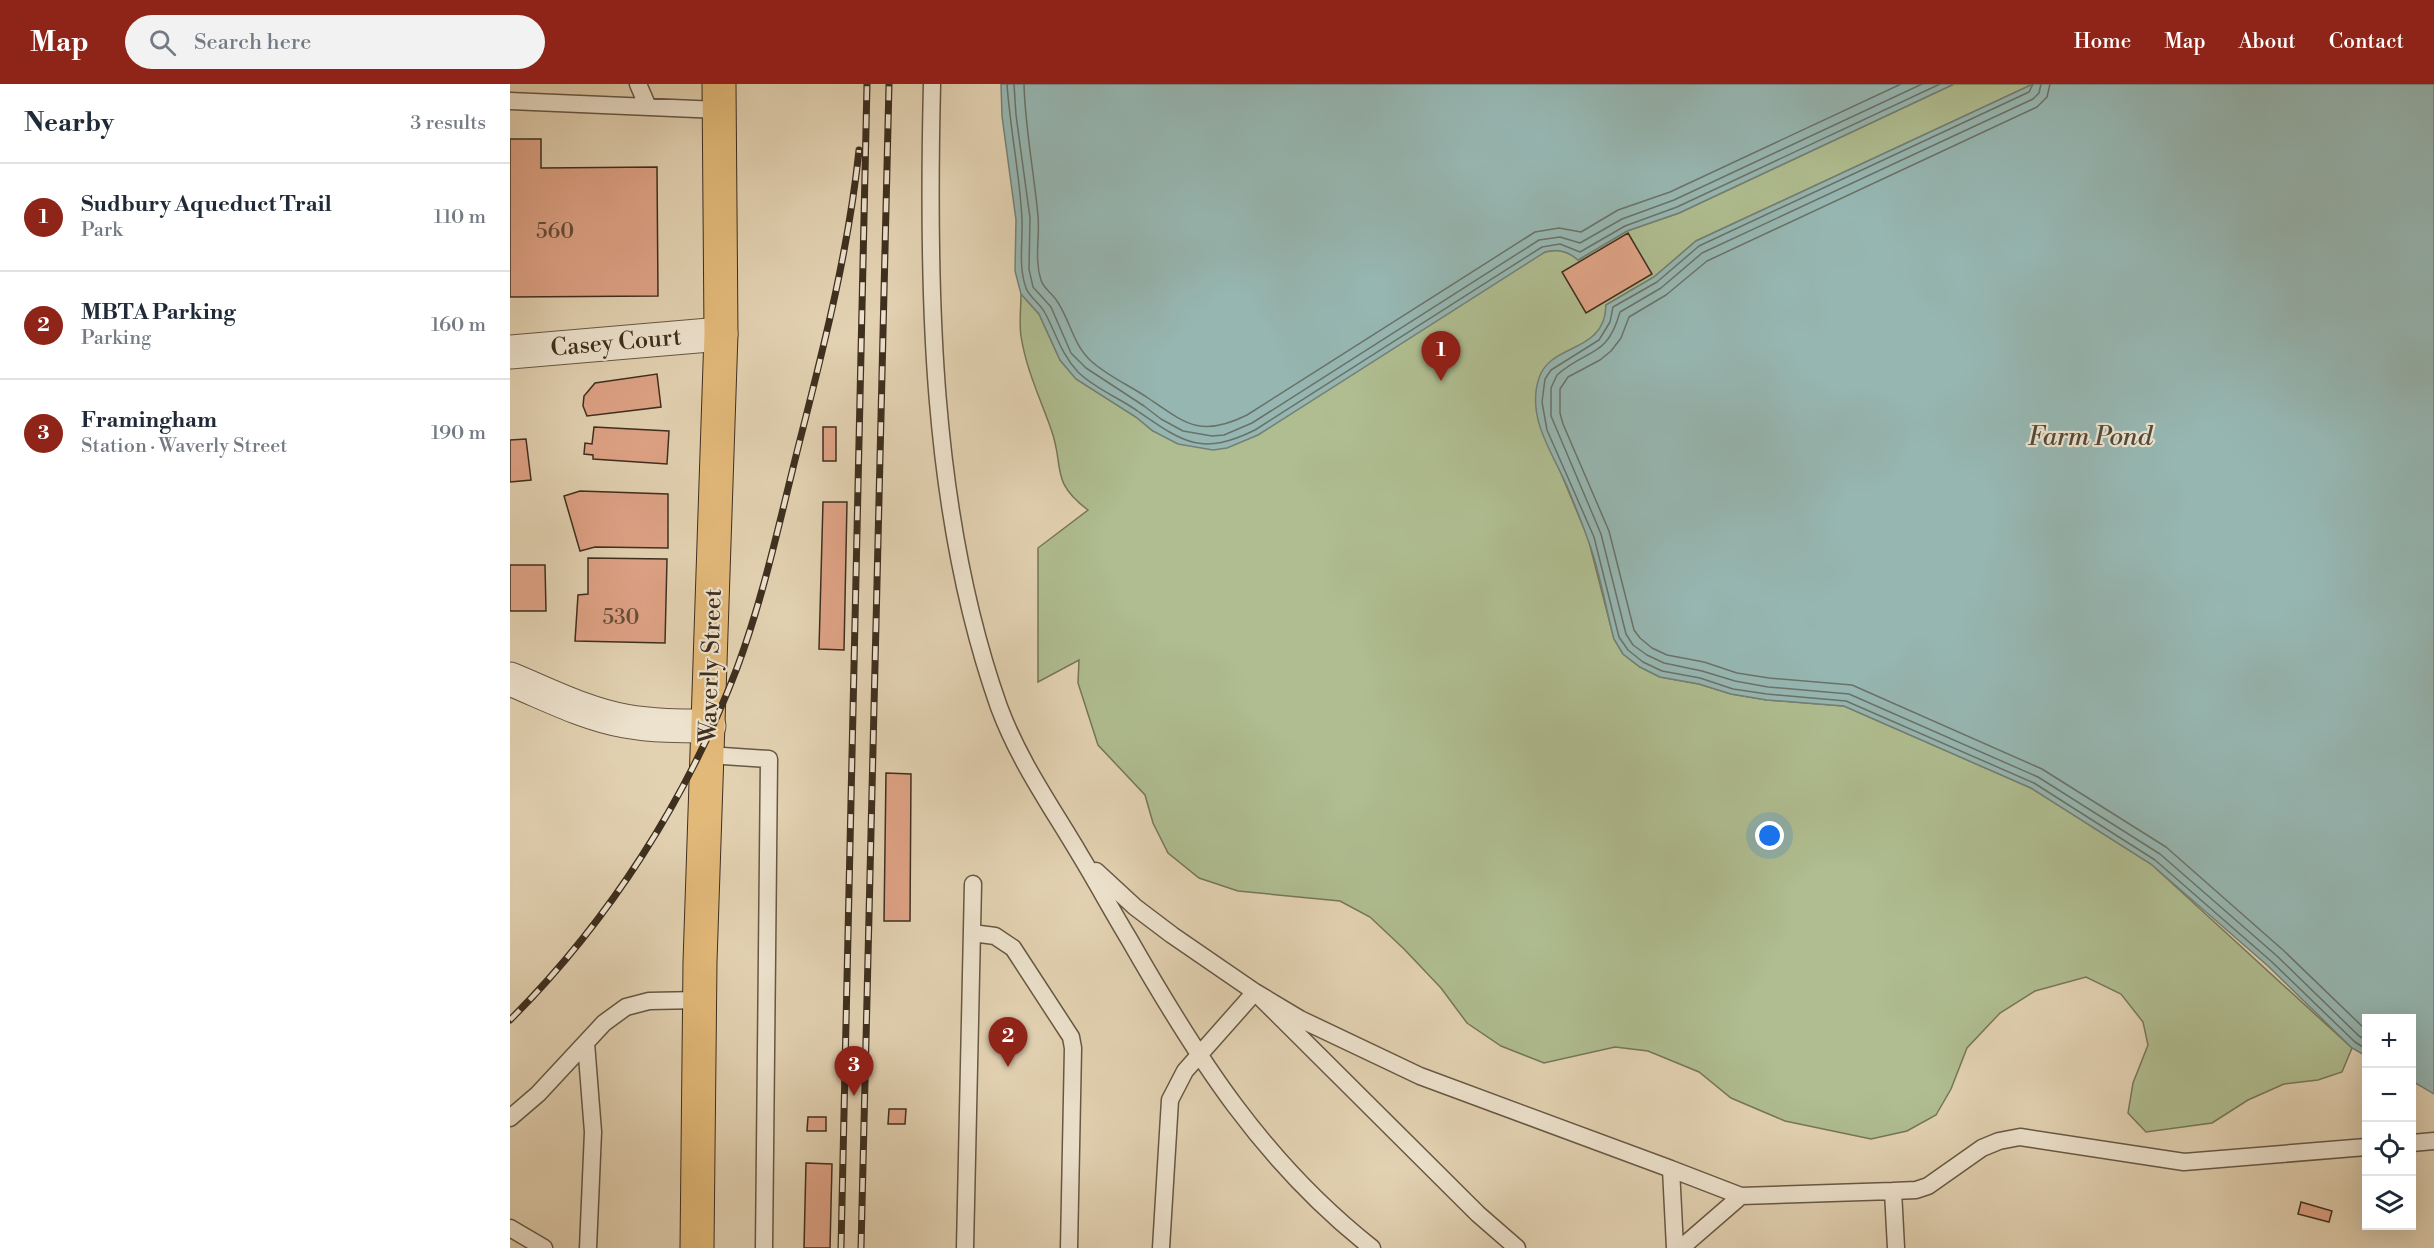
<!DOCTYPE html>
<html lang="en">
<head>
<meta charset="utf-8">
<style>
  :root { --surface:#fff; --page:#f2f2f3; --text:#1f2937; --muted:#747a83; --line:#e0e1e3; --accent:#8f2418 }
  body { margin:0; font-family:"Libre Bodoni",serif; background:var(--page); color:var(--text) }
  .controls { position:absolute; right:18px; bottom:18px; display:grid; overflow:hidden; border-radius:0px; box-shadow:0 6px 24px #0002 }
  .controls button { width:54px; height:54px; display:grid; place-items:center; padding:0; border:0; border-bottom:2px solid var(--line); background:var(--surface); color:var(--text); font:30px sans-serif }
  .you { position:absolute; left:1260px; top:752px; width:21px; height:21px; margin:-15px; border:4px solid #fff; border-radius:50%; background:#1a73e8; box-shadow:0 0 0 9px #1a73e833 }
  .badge { display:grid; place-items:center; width:39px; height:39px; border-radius:50%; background:var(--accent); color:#fff; font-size:20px; font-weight:700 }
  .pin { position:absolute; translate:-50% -50px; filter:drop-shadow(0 2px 3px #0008) }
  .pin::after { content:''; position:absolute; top:32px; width:21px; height:18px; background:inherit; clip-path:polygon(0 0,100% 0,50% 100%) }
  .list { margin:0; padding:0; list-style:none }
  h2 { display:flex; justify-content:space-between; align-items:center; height:78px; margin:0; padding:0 24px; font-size:26px }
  h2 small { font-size:20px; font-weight:400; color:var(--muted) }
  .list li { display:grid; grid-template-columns:39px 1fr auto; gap:18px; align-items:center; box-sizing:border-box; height:108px; padding:0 24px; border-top:2px solid var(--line) }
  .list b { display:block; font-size:22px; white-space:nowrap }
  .list p { margin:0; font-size:20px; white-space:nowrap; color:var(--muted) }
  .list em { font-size:20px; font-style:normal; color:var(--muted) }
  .icon { flex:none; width:33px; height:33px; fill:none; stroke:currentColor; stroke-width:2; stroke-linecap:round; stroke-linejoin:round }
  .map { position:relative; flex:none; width:1924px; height:1164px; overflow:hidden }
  header { display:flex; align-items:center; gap:36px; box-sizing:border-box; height:84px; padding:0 30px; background:var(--accent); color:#fff }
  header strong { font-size:28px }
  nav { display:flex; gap:33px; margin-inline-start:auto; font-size:21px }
  .search { width:420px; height:54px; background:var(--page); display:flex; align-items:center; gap:15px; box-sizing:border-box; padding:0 21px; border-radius:33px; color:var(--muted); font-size:22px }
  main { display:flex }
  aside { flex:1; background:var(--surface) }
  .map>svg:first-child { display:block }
  .green { fill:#afbd90; stroke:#767658; stroke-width:1.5 }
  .water { fill:#96b6b1; stroke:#738077; stroke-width:1.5 }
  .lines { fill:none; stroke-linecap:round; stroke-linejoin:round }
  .shore { stroke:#6a7268; stroke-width:1.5 }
  .building { fill:#dfa386; stroke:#3e2f1f; stroke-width:1.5 }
  .service-casing { stroke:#675844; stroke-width:19 }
  .minor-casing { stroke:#675844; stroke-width:35 }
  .primary-casing { stroke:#3e2f1f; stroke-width:35 }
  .service { stroke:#ede2cd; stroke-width:16 }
  .minor { stroke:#ede2cd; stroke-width:33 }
  .primary { stroke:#e2b979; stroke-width:33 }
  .rail-casing { stroke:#3e2f1f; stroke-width:7 }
  .rail { stroke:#ede2cd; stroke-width:4.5; stroke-dasharray:14; stroke-linecap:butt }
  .labels { text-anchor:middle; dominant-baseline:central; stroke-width:4.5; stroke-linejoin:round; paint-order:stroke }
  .number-label { font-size:21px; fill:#664c39 }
  .street-label { font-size:24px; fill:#3e2f1f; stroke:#ede2cd }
  .water-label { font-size:26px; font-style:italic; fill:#504a3c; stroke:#ede2cd }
</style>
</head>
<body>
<header>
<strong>Map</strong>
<div class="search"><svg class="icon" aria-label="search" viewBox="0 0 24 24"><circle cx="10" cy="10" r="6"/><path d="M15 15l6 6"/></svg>Search here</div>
<nav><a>Home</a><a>Map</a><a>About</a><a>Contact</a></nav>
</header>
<main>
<aside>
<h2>Nearby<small>3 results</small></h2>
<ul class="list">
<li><span class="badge">1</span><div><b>Sudbury Aqueduct Trail</b><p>Park</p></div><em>110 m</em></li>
<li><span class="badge">2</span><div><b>MBTA Parking</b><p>Parking</p></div><em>160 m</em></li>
<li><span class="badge">3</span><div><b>Framingham</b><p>Station · Waverly Street</p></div><em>190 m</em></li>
</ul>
</aside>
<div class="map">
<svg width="1924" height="1164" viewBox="0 0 1924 1164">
  <rect width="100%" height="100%" fill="#e3d2b2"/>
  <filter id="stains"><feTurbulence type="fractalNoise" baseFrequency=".00333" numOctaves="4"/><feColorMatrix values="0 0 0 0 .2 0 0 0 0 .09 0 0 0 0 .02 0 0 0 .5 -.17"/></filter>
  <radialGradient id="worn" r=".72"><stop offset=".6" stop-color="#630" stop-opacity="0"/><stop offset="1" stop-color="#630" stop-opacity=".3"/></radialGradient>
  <path class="green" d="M 1444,0 L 1523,0 L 1186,157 L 1144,193 L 1096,221 L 1095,236 L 1091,244 L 1078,257 L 1028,334 L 1078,454 L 1104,555 L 1113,570 L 1130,583 L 1150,593 L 1189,600 L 1221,610 L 1257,616 L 1334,622 L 1521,704 L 1641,780 L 1842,964 L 1832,988 L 1808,996 L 1774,1000 L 1738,1016 L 1702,1039 L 1636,1048 L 1618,1029 L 1623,999 L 1638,961 L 1633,938 L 1611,910 L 1576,893 L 1525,907 L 1490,929 L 1457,964 L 1441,1005 L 1426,1031 L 1397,1047 L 1361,1055 L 1275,1037 L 1221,1014 L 1189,988 L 1138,967 L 1105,963 L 1034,979 L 991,962 L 957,939 L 931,904 L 894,865 L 860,833 L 830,817 L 728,807 L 689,794 L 658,769 L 643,739 L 635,711 L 588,661 L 568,599 L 569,576 L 528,598 L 528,464 L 578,426 C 539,397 555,383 541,345 C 530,314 516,285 511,252 C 509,238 511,223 511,210 L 529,230 L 550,276 L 566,295 L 626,333 L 643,347 L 1035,168 C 1048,164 1058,167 1068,176 L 1117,147 L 1169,129 Z"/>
  <path class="water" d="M 491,0 L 1444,0 L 1169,129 L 1117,147 L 1068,176 C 1058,167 1048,164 1035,168 L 748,351 L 717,364 L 703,366 L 668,360 L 643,347 L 626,333 L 566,295 L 550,276 L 529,230 L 511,210 L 505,187 L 506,136 L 492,32 Z
    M 1523,0 L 1924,0 L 1924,1010 L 1902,997 L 1902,934 L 1856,934 L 1856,972 L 1842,964 L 1758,882 L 1641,780 L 1521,704 L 1334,622 L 1257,616 L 1221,610 L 1189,600 L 1150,593 L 1130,583 L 1113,570 L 1104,555 C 1095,522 1090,486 1077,453 C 1071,436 1064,419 1057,402 C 1042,368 1016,333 1029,294 C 1041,258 1095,270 1096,221 L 1144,193 L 1186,157 Z"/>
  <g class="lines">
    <path class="shore" d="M 497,0 C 500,45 510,91 512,136 C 513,159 508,181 516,204 C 519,213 530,219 535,229 C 546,249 551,270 568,288 C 585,305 610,314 629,328 C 674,359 692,372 745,346 L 1032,163 L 1050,160 L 1070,168 L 1115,142 L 1167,123 L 1430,0
      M 504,0 L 506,31 L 520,134 L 519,185 L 523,203 L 541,223 L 561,269 L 576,284 L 634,322 L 651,335 L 673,347 L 702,352 L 714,351 L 742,339 L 1029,156 L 1050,153 L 1070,159 L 1112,135 L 1164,116 L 1412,0
      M 514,0 C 515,44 524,88 528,132 C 530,153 524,175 531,196 C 533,204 542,209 547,217 C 560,236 563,260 580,276 C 597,292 619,301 638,314 C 676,340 691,354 737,331 L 1025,148 L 1049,144 L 1071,148 L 1108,126 L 1160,108 L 1391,0
      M 1523,0 L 1519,8 L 1189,162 L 1147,198 L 1103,223 L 1100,238 L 1089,256 L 1041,286 L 1035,295 L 1032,318 L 1037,346 L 1084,453 L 1109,553 L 1118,566 L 1133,578 L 1152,587 L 1190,594 L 1223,605 L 1257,610 L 1336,617 L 1524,699 L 1645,776 L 1762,878 L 1845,958 L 1856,965
      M 1531,0 L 1529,9 L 1523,15 L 1192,169 L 1151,204 L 1110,228 C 1097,275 1077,264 1047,291 L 1041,304 L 1041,332 L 1091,450 L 1116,550 L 1123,561 L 1137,571 L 1154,579 L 1192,587 L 1225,597 L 1258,603 L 1339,610 L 1528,693 L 1650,770 L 1767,872 L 1849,952 L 1856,956
      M 1540,0 L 1537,13 L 1527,23 L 1197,177 L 1156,211 L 1119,233 L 1111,254 L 1101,267 L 1090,276 L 1058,293 L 1050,305 L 1050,329 L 1053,340 L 1099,447 L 1124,546 L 1130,554 L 1142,564 L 1157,571 L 1194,578 L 1227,589 L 1259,594 L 1342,601 L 1532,685 L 1656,763 L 1773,866 L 1856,946"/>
  </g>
  <path class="building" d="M 0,55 L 31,55 L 31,84 L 147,83 L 148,212 L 0,213 Z
    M 1118,149 L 1142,190 L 1076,229 L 1052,188 Z
    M 147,290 L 151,323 L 77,332 L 73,322 L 74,312 L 85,299 Z
    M 84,343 L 159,347 L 157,380 L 83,375 L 83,371 L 74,370 L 75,359 L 82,360 Z
    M 313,343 L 326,343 L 326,377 L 313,377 Z
    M 16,355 L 21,396 L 0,398 L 0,356 Z
    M 70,407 L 158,410 L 158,464 L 85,463 L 70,467 L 54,412 Z
    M 313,418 L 337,418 L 334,566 L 309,565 Z
    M 78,474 L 157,475 L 155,559 L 65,557 L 68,511 L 78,510 Z
    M 0,481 L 35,481 L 36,527 L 0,527 Z
    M 376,689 L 401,690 L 400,837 L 374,837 Z
    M 379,1025 L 396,1025 L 395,1040 L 378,1040 Z
    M 298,1033 L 316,1033 L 316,1047 L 297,1047 Z
    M 296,1079 L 322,1080 L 320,1164 L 294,1164 Z
    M 1791,1118 L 1822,1127 L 1819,1138 L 1788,1130 Z"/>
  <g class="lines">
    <defs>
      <path id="service" d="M 128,0 L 138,23
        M 422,0 C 417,205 420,428 489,623 C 509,677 541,722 570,771 C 587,799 602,827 619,855 C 687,974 753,1078 862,1164
        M 0,17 L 209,26
        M 198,671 L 259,675 L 254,1164
        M 586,787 L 625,823 L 662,851 L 745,908 L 790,935 L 910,992 L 1161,1085
        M 462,849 L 485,852 L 503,864 L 561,953 L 563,964 L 559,1164
        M 76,959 L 83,1048 L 78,1164
        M 0,1034 L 28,1010 L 94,939 L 116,923 L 139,917 L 190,916
        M 1902,1059 L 1924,1057
        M 1383,1107 L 1406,1106 L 1418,1102 L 1472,1064 L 1489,1057 L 1510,1053 L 1674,1078 L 1856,1063
        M 0,1144 L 34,1164
        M 455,1164 L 463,800
        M 651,1164 L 660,1016 L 675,987 L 745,908 L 968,1130 L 1007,1164
        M 1165,1164 L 1161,1085 L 1231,1112 L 1383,1107 L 1386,1164
        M 1171,1164 L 1231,1112"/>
      <path id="minor" d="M 0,268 L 211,250
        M 0,595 C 37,610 75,630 115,637 C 142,642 171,642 199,642"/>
      <path id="primary" d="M 187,1164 L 190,878 L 211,250 L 209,0"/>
    </defs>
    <use href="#service" class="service-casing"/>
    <use href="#minor" class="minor-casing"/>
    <use href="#primary" class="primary-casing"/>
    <use href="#service" class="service"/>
    <use href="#minor" class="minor"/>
    <use href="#primary" class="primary"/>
    <defs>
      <path id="rail" d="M 0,936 C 99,837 177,715 227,584 C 255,509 271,430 291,352 C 315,258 339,163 349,66
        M 331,1164 L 357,0
        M 351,1164 L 379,0"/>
    </defs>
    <use href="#rail" class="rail-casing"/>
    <use href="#rail" class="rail"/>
  </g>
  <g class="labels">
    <g class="number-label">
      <text x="45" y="148">560</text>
      <text x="111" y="534">530</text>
    </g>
    <g class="street-label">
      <text transform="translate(106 259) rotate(-5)">Casey Court</text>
      <text transform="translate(201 582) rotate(-88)">Waverly Street</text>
    </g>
    <g class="water-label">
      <text x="1580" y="353">Farm Pond</text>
    </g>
  </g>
  <rect width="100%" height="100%" filter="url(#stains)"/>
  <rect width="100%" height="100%" fill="url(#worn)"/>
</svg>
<div class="controls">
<button>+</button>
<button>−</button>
<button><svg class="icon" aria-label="locate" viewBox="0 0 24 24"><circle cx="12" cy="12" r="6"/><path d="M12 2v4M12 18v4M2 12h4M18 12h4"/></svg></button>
<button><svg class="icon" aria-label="layers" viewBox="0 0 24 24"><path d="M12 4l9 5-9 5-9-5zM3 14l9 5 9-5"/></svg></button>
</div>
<div class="you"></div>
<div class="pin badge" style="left:931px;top:297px">1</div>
<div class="pin badge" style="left:498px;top:983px">2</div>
<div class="pin badge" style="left:344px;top:1012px">3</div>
</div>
</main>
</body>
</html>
